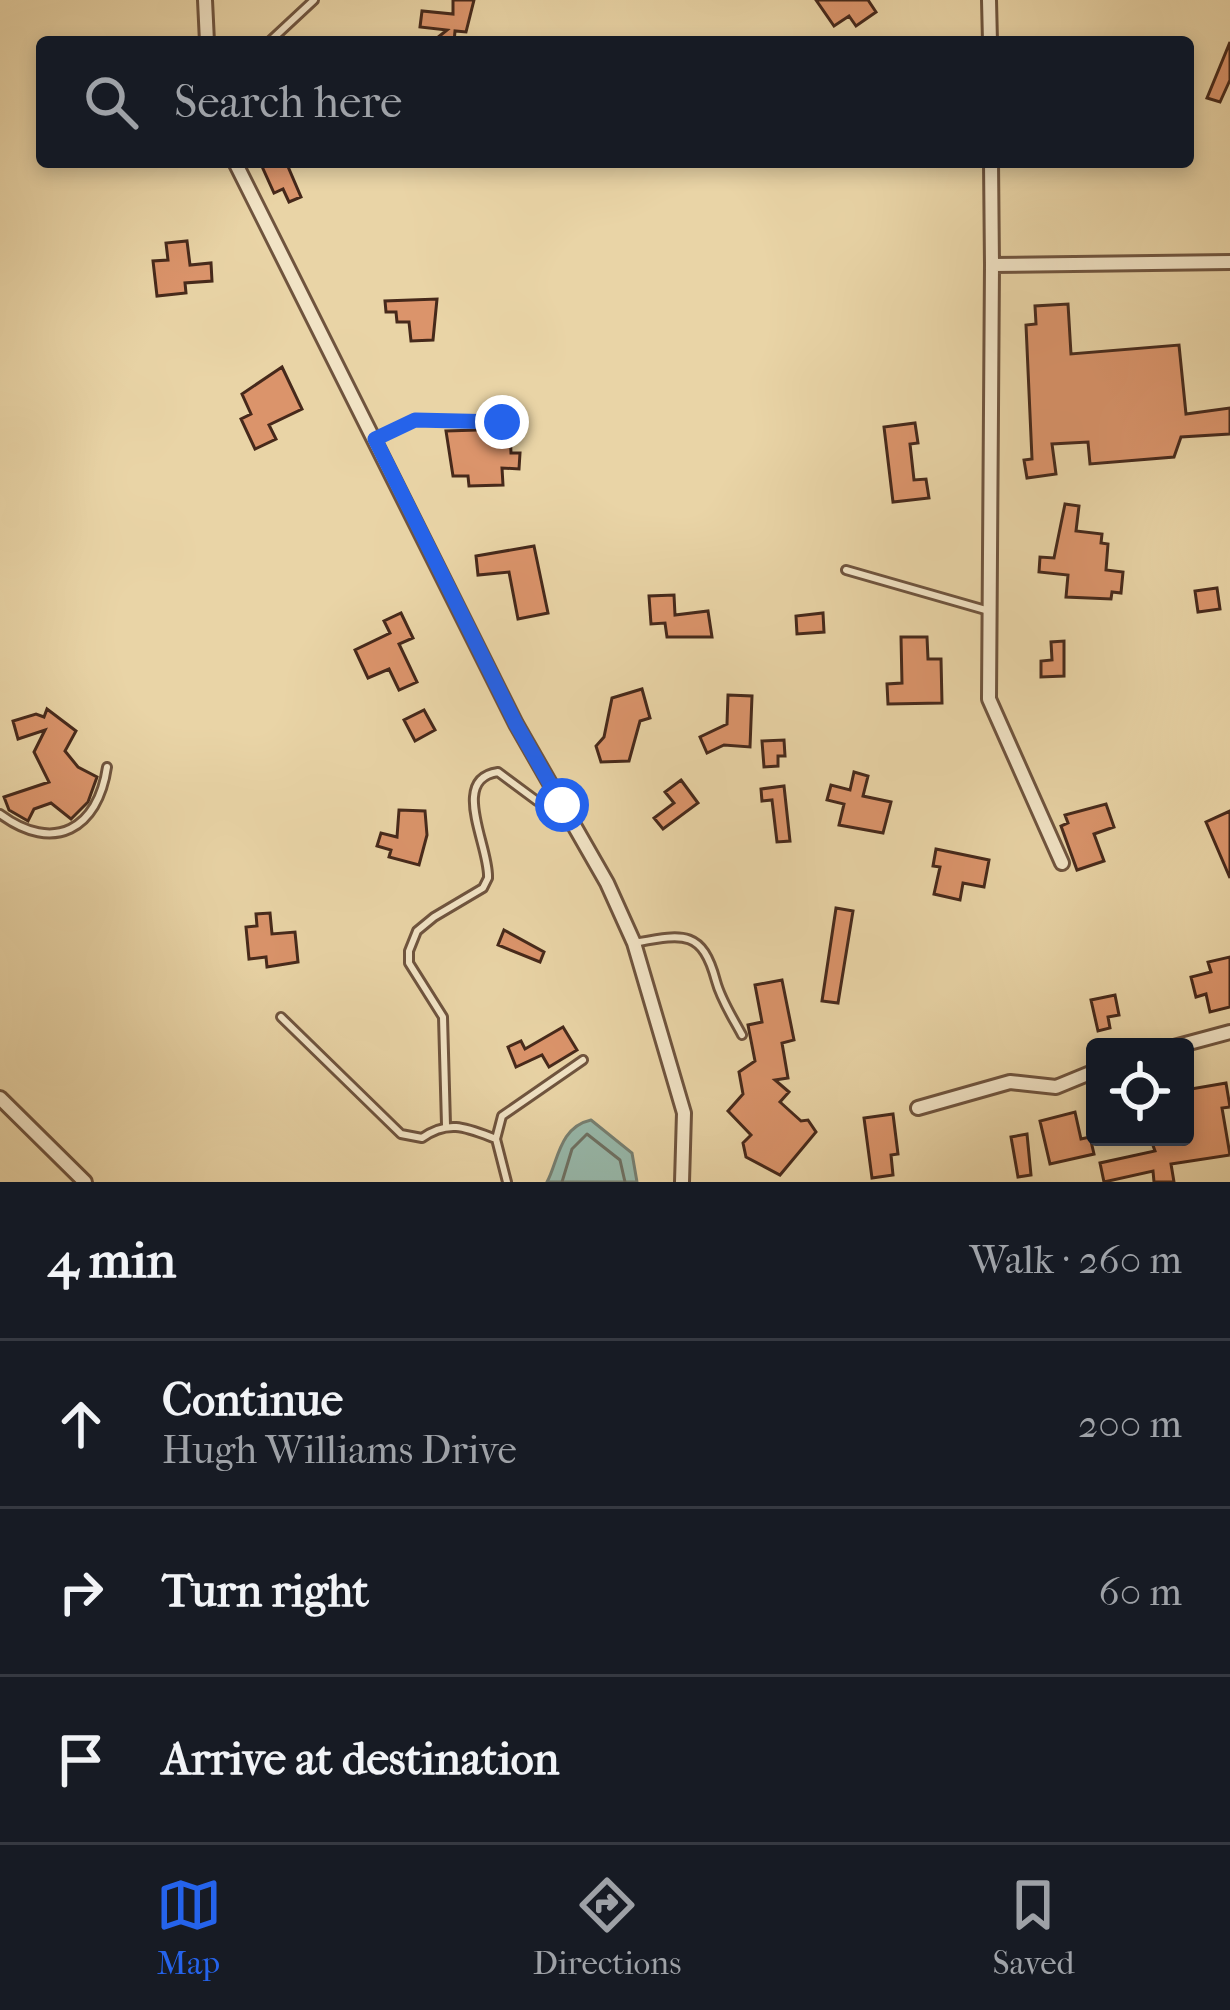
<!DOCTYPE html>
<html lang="en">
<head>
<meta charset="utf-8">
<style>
  :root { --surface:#171b24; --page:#20242c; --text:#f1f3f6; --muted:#9ea1a6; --line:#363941; --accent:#2563eb }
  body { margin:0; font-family:"IM FELL French Canon",serif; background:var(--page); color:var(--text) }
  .controls { position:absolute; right:36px; bottom:36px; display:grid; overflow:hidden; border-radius:12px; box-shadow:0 6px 18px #0003 }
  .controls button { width:108px; height:108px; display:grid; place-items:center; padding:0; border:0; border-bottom:3px solid var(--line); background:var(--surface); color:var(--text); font:60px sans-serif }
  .stop { position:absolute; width:36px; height:36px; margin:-27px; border:9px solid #2563eb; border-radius:50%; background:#fff }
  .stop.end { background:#2563eb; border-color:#fff; box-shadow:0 3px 12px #0008 }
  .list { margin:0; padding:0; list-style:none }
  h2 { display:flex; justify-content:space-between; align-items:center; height:156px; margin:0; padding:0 48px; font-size:51px }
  h2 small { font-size:39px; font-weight:400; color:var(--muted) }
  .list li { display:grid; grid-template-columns:78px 1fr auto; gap:36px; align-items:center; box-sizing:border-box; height:168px; padding:0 48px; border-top:3px solid var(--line) }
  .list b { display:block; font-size:45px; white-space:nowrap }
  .list p { margin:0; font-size:39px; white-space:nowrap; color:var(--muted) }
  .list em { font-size:39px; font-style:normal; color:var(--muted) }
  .icon { flex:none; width:66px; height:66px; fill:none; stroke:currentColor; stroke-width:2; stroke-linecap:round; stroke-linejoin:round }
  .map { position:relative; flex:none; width:1230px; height:1182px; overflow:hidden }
  .search { position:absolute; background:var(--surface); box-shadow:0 6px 18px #0003; left:36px; right:36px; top:36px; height:132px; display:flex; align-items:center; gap:30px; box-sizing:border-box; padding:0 42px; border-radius:12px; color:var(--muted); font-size:45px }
  .sheet { height:660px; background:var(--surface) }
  nav { display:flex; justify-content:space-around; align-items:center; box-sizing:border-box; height:168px; border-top:3px solid var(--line); background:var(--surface); font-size:33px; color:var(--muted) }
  nav a { display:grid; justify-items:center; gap:6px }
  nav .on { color:var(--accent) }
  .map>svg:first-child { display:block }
  .water { fill:#97b8aa; stroke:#777f71; stroke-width:3 }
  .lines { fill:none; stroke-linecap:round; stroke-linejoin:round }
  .shore { stroke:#6e7062; stroke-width:3 }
  .building { fill:#db946b; stroke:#46291b; stroke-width:3 }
  .service-casing { stroke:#6f543e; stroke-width:12 }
  .minor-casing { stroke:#6f543e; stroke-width:18 }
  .service { stroke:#f1e3c5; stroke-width:6 }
  .minor { stroke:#f1e3c5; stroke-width:12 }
  .route { stroke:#2563eb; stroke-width:15 }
</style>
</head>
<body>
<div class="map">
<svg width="1230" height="1182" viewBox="0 0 1230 1182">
  <rect width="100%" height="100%" fill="#e9d4a6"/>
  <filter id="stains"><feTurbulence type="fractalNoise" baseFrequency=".00167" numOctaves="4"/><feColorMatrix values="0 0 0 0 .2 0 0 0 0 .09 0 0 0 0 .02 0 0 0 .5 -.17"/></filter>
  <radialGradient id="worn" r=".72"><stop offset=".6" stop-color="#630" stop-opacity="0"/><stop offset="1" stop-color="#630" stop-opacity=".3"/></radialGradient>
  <path class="water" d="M 591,1120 L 632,1153 L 637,1182 L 547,1182 C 558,1162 559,1127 591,1120 Z"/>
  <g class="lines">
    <path class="shore" d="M 562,1182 L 572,1149 L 587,1134 L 620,1160 L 625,1182"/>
  </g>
  <path class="building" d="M 453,0 L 474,0 L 466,32 L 455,31 L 454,42 L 432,42 L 447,30 L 420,27 L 422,11 L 453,14 Z
    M 816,0 L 868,0 L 876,12 L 856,26 L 849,16 L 834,26 Z
    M 1230,42 L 1230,80 L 1220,102 L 1207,98 Z
    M 260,162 L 286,162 L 301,197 L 289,202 L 283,189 L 274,193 Z
    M 187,241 L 190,265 L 211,263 L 212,281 L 185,283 L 186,293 L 157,296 L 153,261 L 168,260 L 166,243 Z
    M 437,299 L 433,340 L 411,341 L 409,322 L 397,322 L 396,312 L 386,312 L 385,301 Z
    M 1068,304 L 1071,354 L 1179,345 L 1186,414 L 1230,408 L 1230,434 L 1181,437 L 1174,457 L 1090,464 L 1088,442 L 1052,444 L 1056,474 L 1027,478 L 1024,460 L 1032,459 L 1026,325 L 1036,324 L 1035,306 Z
    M 282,367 L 302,409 L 269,425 L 276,439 L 255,449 L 241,419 L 251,414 L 242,394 Z
    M 915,423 L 918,443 L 910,444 L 914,480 L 926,479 L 929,498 L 893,502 L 884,427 Z
    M 510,429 L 511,453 L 520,453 L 519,469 L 502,468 L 503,485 L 469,486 L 468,476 L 453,476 L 446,431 Z
    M 1065,504 L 1079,506 L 1076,531 L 1102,534 L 1101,543 L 1108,544 L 1106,570 L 1123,572 L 1121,593 L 1112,592 L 1111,599 L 1066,597 L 1068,575 L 1039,572 L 1040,557 L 1054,558 Z
    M 534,546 L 548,613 L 518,619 L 509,572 L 478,575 L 476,556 Z
    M 1217,588 L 1220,609 L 1198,612 L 1195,591 Z
    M 674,595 L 675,615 L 708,611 L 712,637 L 667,637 L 665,623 L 651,624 L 649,596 Z
    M 401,613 L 413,638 L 399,644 L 417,682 L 399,690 L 389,669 L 368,678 L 355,650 L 390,633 L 384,621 Z
    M 823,613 L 824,632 L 797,634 L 796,616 Z
    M 901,637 L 927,637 L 928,659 L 941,659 L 942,703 L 888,704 L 887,684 L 902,683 Z
    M 1064,641 L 1064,676 L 1041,677 L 1041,661 L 1052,660 L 1051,642 Z
    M 642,689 L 650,718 L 640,721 L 629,761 L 601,762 L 596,746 L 604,737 L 612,698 Z
    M 728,695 L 752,696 L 750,747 L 724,745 L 707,753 L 700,737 L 727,724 Z
    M 47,709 L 76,731 L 65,751 L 78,767 L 97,777 L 88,802 L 71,819 L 51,803 L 34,809 L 28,821 L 9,810 L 4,797 L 49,782 L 34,752 L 45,730 L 18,739 L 13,721 L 36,714 L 44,717 Z
    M 424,710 L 435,730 L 415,741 L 404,720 Z
    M 784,740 L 785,756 L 778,756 L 778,766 L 764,767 L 762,741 Z
    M 854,772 L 868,776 L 863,796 L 891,802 L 883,833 L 839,825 L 844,804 L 827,800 L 831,785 L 850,790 Z
    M 681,780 L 698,803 L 663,829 L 654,818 L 674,803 L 665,792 Z
    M 784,786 L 790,841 L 777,842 L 772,800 L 762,801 L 761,789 Z
    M 1106,804 L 1114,827 L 1094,834 L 1104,861 L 1077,870 L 1061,826 L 1068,823 L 1065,815 Z
    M 399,810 L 425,811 L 427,835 L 419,865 L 389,857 L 391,850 L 377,846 L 381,833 L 397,837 Z
    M 1230,811 L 1230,878 L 1206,822 Z
    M 936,849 L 989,860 L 984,887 L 963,883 L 960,900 L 934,894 L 940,867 L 933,866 Z
    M 836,908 L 853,911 L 838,1003 L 822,1001 Z
    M 270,913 L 272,934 L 295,932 L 298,962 L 267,967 L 266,957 L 249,959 L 246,927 L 257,926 L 256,914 Z
    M 504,930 L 544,952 L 540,962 L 498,945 Z
    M 1230,957 L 1230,1007 L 1210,1012 L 1206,994 L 1196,997 L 1191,977 L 1211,972 L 1208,962 Z
    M 782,980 L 794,1040 L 782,1043 L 788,1078 L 775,1080 L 789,1092 L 780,1102 L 801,1121 L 808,1120 L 816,1132 L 780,1175 L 746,1157 L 743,1143 L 751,1135 L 728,1111 L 743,1094 L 739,1072 L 755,1061 L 748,1025 L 762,1022 L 755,985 Z
    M 1115,995 L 1119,1015 L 1108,1017 L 1110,1028 L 1098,1031 L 1091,1000 Z
    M 563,1027 L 577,1050 L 549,1067 L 542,1055 L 516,1067 L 508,1047 L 521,1041 L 525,1049 Z
    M 1226,1083 L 1230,1107 L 1222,1108 L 1230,1155 L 1171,1164 L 1174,1182 L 1154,1182 L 1153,1171 L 1104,1182 L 1100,1163 L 1155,1151 L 1150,1137 L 1185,1137 L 1185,1090 Z
    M 1075,1112 L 1081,1139 L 1090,1137 L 1094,1154 L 1050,1164 L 1040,1121 Z
    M 893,1114 L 898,1154 L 891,1155 L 893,1175 L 872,1178 L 864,1118 Z
    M 1027,1134 L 1031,1175 L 1018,1177 L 1011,1137 Z"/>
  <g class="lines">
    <defs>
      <path id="service" d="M 269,42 L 314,0
        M 375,439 L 415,420 L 502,422
        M 846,570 L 989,611
        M 0,814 C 54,854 98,829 107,767
        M 634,943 C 683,934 702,929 716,981 C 721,1000 733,1018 742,1035
        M 281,1017 L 401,1134 L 422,1138 C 449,1119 467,1128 496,1139
        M 446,1125 L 443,1017 L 409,963 L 409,951 L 417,931 L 434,917 L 483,888 L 488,878 C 490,847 449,779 498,772 L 537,801 L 562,805
        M 507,1182 L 496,1139 L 502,1116 L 583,1060"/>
      <path id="minor" d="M 205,0 L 207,42
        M 989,0 L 990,42
        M 235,162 L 516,724 L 607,883 L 634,943 L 684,1113 L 682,1182
        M 991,162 L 992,265 L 1230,262
        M 992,265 L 989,699 L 1062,863
        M 1174,1047 L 1230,1032
        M 0,1098 L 85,1182
        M 918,1108 L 1010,1082 L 1056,1087 L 1095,1071"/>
    </defs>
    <use href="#service" class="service-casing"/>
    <use href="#minor" class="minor-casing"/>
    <use href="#service" class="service"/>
    <use href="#minor" class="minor"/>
  </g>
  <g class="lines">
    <path class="route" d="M 502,422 L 415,420 L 375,439 L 516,724 L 562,805"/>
  </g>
  <rect width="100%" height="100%" filter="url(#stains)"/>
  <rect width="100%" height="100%" fill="url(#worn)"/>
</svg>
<div class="controls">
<button><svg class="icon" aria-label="locate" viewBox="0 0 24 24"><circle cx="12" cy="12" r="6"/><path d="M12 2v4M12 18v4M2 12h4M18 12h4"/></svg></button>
</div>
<div class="stop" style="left:562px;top:805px"></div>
<div class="stop end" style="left:502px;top:422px"></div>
<div class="search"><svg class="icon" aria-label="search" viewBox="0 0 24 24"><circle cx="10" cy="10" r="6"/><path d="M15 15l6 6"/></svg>Search here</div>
</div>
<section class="sheet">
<h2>4 min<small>Walk · 260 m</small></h2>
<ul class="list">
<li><svg class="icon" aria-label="ahead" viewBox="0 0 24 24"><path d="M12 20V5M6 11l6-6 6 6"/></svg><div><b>Continue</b><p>Hugh Williams Drive</p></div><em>200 m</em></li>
<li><svg class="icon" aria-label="right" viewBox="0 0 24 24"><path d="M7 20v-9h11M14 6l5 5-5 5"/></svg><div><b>Turn right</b></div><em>60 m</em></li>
<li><svg class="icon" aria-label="arrive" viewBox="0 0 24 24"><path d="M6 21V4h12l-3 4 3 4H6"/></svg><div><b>Arrive at destination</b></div></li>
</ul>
</section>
<nav>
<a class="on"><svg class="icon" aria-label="map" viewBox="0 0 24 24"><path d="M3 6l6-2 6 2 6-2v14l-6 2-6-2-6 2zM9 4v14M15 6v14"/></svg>Map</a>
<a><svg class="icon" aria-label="directions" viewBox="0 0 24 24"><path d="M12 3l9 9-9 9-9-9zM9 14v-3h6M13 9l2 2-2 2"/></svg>Directions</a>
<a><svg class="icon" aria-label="saved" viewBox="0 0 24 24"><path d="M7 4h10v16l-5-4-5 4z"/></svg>Saved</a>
</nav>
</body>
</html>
